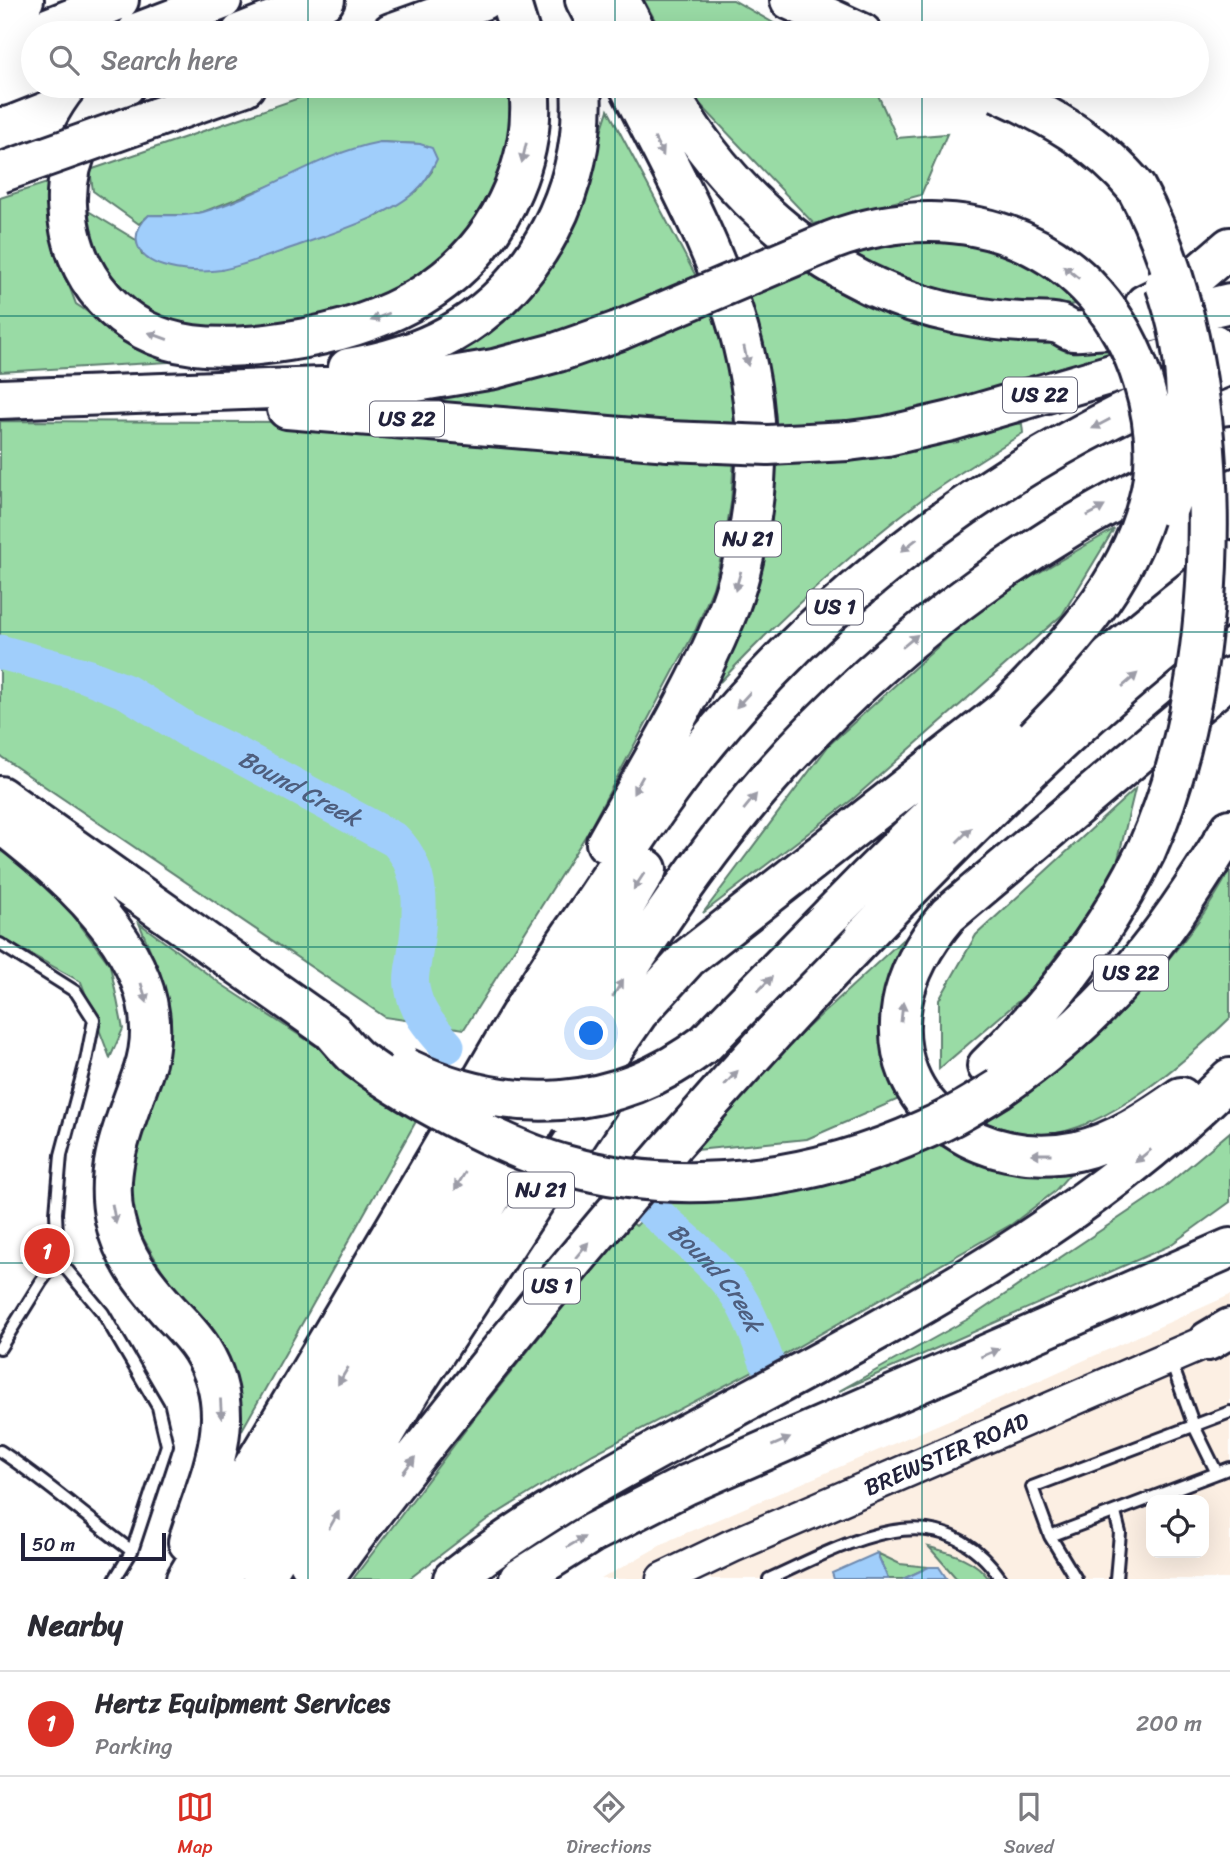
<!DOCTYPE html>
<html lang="en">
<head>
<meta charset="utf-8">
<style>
  :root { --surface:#fff; --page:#f7f7f7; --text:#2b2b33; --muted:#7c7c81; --line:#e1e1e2; --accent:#d93025 }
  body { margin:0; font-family:Sriracha,sans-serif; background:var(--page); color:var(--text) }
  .controls { position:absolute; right:21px; bottom:21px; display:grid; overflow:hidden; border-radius:14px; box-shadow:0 7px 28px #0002 }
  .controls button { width:63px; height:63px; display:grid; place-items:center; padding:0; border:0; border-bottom:2px solid var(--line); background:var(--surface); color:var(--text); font:35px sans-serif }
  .scale { position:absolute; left:21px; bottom:18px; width:145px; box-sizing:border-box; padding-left:7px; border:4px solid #22223b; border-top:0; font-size:19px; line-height:24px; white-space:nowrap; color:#22223b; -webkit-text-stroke:5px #fff; paint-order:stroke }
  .you { position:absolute; left:592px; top:1034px; width:24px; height:24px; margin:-18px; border:5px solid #fff; border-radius:50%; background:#1a73e8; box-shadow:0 0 0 10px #1a73e833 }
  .badge { display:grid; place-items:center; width:46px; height:46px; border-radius:50%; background:var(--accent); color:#fff; font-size:23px; font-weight:700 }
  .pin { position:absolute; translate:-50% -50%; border:4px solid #fff; box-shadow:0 2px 7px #0006 }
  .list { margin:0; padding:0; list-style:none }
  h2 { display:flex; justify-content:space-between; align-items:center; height:91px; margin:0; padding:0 28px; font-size:30px }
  h2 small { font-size:23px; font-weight:400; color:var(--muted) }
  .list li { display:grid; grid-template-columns:46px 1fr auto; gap:21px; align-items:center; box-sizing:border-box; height:105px; padding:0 28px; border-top:2px solid var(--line) }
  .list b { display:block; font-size:26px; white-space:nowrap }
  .list p { margin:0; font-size:23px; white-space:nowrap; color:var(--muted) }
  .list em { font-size:23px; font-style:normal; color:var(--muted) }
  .icon { flex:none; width:38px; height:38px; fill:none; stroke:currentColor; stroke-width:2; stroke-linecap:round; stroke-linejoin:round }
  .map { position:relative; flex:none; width:1230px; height:1579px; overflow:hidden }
  .search { position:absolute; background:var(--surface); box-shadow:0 7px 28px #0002; left:21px; right:21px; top:21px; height:77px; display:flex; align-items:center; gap:18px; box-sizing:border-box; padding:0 24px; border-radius:38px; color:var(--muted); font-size:26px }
  .sheet { height:196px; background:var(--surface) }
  nav { display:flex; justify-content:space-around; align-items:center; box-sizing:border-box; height:98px; border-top:2px solid var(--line); background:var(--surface); font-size:19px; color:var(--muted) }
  nav a { display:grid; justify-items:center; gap:4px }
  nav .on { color:var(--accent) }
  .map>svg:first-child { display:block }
  .built { fill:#fcefe3; fill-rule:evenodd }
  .green { fill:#99dba5; stroke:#5e7e70; stroke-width:2 }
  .water { fill:#a0cefb; stroke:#6e89ae; stroke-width:2 }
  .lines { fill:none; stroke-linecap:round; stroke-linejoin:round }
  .river { stroke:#a0cefb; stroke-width:35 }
  .lane-casing { stroke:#22223b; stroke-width:16 }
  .secondary-casing { stroke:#22223b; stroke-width:37 }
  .highway-casing { stroke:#22223b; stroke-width:44 }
  .lane { stroke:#fff; stroke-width:10 }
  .secondary { stroke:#fff; stroke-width:32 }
  .highway { stroke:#fff; stroke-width:38 }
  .highway-bridge-casing { stroke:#22223b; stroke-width:44; stroke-linecap:butt }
  .highway-bridge { stroke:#fff; stroke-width:38 }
  .oneway { fill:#9c9ca7 }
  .grid { fill:none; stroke:#0f766e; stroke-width:2; stroke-opacity:0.55 }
  .labels { text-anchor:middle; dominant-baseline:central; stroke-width:5; stroke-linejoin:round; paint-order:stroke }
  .shield { fill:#fff; stroke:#646476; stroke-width:2 }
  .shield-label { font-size:21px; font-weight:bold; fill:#22223b }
  .street-label { font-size:23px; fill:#22223b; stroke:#fff }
  .water-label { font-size:24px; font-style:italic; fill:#4e5e7e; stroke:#fff }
</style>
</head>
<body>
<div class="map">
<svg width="1230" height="1579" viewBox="0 0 1230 1579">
  <rect width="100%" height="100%" fill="#fff"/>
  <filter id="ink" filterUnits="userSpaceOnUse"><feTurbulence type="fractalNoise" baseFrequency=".0143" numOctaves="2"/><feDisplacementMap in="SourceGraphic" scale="14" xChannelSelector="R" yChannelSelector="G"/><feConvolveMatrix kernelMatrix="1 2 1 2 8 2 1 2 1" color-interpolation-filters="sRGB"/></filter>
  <g filter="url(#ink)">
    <path class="built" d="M 1230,1295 L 1230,1579 L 601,1579 L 672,1539 L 1009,1394 ZM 1151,1500 L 1204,1500 L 1204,1553 L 1151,1553 Z"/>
    <path class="green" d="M 644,0 L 733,0 L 791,33 L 662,33 Z
      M 334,86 L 513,86 L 511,117 L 505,154 L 492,187 L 471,225 L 445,253 L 415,278 L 376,299 L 316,317 L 257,329 L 215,333 L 148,314 L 107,281 L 80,206 L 136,240 L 142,255 L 188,270 L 220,270 L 273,254 L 379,215 L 417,191 L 432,171 L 420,144 L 380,142 L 203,212 L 188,215 L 149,215 L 139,224 L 93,191 L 90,170 Z
      M 690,86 L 874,86 L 897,138 L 947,134 L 921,195 L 814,224 L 699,103 Z
      M 608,110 L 699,282 L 538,345 L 410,363 L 576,210 Z
      M 50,182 L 51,238 L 76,304 L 127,338 L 186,361 L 0,372 L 0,198 Z
      M 948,238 L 1025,259 L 1083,304 C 989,309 930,290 845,253 L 876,243 Z
      M 804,267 L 987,338 L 1042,344 L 1109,339 L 1118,355 L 910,420 L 775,431 L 765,361 L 745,293 Z
      M 712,307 L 728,363 L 736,430 L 333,396 Z
      M 0,421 L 286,422 L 734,457 L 731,503 L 723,549 L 713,588 L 696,629 L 588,832 L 464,1029 L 385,1017 L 0,756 Z
      M 1011,424 L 1022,424 L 1023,433 C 989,455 953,476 921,500 C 849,555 782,616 720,682 L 745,610 L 764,538 L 772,526 L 773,458 L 958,442 L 957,439 Z
      M 1114,529 L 1062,615 L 853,799 L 703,913 L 829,745 L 985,604 Z
      M 1135,789 L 1113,880 L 1029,992 L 939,1069 L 939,1000 L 976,935 Z
      M 0,844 L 66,906 L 110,965 L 123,1029 L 110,1058 L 81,982 L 0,937 Z
      M 1230,870 L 1230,1018 C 1188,1059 1106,1131 1046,1134 C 1023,1136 999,1127 977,1121 C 1006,1100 1037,1081 1065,1059 C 1127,1010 1193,940 1230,870 Z
      M 139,923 L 221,984 L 391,1095 L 419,1116 L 233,1446 L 225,1353 L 172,1287 L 133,1221 L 127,1157 L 166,1057 L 162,979 Z
      M 902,940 L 884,1025 L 899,1099 L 807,1139 L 696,1150 L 767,1065 Z
      M 1230,1132 L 1230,1202 L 1169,1246 L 839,1391 L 970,1318 L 1161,1190 Z
      M 936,1141 L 1076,1167 L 1054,1192 L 1012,1224 L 778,1358 L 593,1454 L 485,1521 L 409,1579 L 353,1579 L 476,1416 L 631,1222 L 636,1226 L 660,1202 L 768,1194 Z
      M 929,1547 C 951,1553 975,1559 989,1579 L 957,1579 Z
      M 877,1553 L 900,1564 L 929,1567 L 903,1579 L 888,1579 Z"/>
    <path class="water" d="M 380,142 L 420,144 L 432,148 L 437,159 C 432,170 426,182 417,190 C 390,216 332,233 297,246 C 273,254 246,265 221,270 C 204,273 179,271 163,266 C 136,258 127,235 149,215 C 167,215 185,217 203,212 C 264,195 317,154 380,142 Z
      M 877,1553 L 888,1579 L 834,1579 L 832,1573 Z
      M 929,1567 L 939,1567 L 947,1579 L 903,1579 Z"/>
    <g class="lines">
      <g class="river">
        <path id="s1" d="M 0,652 L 87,676 L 127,692 L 189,731 L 238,755 L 395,840 C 425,870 421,914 415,953 C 414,964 410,975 412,986 C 415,1011 431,1028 447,1046"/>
        <path id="s2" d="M 647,1206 C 678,1233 712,1260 736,1293 C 750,1313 758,1339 767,1362"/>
      </g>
      <defs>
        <path id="lane" d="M 0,944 L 76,992 L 94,1020 L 86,1061 L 61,1155 L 56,1213 L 58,1259 L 103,1313 L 158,1407 L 167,1445 L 132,1551 L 115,1579
          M 0,1348 L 41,1282 L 58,1259
          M 1170,1359 L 1194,1426 L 1217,1473 L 1230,1468
          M 0,1451 C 46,1481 87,1518 132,1551
          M 1217,1473 L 1050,1536 L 1032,1487 L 1230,1412
          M 1115,1513 L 1120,1533 L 1116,1579
          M 1050,1536 L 1076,1579
          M 769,1579 C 847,1544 939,1487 1001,1579"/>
        <g id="secondary">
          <path id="s3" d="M 663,1579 L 732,1546 L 1229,1332"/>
        </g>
        <path id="highway" d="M 510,0 L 520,33
          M 585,0 L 602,33
          M 620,0 L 637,33
          M 790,0 L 862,33
          M 0,9 L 24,0
          M 35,33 L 119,0
          M 136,33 L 222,0
          M 241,33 L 325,0
          M 391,33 L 483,0
          M 0,47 L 33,34
          M 0,86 L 33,73
          M 125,86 C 89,113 65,160 67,205 C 70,277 121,336 193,345 C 224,349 257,346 288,341 C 386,326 473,285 513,189 C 527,156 533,121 529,86
          M 665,86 C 726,197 831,289 958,314 C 979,318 1000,321 1021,322 C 1033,323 1047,321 1059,324 C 1064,326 1068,330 1073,331 C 1079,332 1088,330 1094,330 C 1140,328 1186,313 1230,303
          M 155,118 L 245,86
          M 1145,304 L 1188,283 L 1230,247
          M 348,368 C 384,362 417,353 449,335 C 537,286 588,185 581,86
          M 0,399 L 404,384 L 494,369 L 558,352 L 618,331
          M 287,409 L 669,441
          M 848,441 L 887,436 L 951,421 L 1214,344
          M 0,796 L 333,1032
          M 0,823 C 72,879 179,968 143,1072 C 126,1121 103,1167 115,1220 C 123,1257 143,1282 168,1310 C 180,1323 193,1335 202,1350 C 243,1416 208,1477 188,1542
          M 606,843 C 647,769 693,696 725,618 C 740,583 747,547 752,510 C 775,347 699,225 629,86
          M 832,914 C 956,786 1089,669 1230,560
          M 987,1066 C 1052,1004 1106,933 1146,851
          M 1000,1088 C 1107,1014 1164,939 1230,829
          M 1181,1097 C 1149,1119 1116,1142 1077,1151 C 983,1171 884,1108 902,1004 C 908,970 926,941 948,915 L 1230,677
          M 567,1116 L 638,1013 L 688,958 L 1006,709
          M 1208,1341 L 1230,1328
          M 309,1562 L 411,1390 L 600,1101
          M 186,1579 C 272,1435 358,1292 443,1147 C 478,1088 510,1028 548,970 C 565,942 585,916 603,888 C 632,845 660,801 693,760 C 836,580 1016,450 1230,365
          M 221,1579 L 647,869
          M 263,1579 C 335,1459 408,1339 479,1218 C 567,1068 655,910 769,778 C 896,633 1053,521 1230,446
          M 324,1579 C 373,1509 427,1443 480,1376 C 596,1231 718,1090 846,955 C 966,829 1090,705 1230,599
          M 453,1579 C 541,1510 639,1459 738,1406 C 912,1313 1089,1220 1230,1078
          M 519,1579 L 592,1533 L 686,1485 L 1230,1248"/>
      </defs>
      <use href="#lane" class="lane-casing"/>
      <use href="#secondary" class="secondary-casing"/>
      <use href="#highway" class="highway-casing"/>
      <use href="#lane" class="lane"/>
      <use href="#secondary" class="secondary"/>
      <use href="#highway" class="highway"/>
      <defs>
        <path id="highway-bridge" d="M 998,92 C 1049,115 1099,143 1136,188 C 1230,360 1230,664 1146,851
          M 0,173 L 155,118
          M 1165,284 C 1191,355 1193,435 1169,506
          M 618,331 L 833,240 C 964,191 1101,244 1143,382 C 1155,421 1159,463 1148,502 C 1128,584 1063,651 1006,709
          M 669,441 L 768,445 L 848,441
          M 333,1032 C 341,1041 349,1051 358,1059 C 392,1085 433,1108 472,1127 C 502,1142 533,1156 565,1165 C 685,1199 814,1180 926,1129 C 952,1118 976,1103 1000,1088
          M 406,1068 C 508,1117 615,1113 706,1043 L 832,914"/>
      </defs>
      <use href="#highway-bridge" class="highway-bridge-casing"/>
      <use href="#highway-bridge" class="highway-bridge"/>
    </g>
    <defs><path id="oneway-solid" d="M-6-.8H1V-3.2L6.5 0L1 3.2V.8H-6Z" transform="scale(1.75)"/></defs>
    <g class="oneway">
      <use href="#oneway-solid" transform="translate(659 147) rotate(63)"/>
      <use href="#oneway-solid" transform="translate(524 153) rotate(103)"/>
      <use href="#oneway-solid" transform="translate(1071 272) rotate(-141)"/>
      <use href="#oneway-solid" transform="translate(380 317) rotate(158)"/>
      <use href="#oneway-solid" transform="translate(158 336) rotate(-160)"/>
      <use href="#oneway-solid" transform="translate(746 356) rotate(78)"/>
      <use href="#oneway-solid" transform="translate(1101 424) rotate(152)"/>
      <use href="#oneway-solid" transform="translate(1096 511) rotate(-29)"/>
      <use href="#oneway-solid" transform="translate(909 545) rotate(143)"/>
      <use href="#oneway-solid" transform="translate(738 581) rotate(106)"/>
      <use href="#oneway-solid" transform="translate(910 641) rotate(-40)"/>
      <use href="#oneway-solid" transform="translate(1130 680) rotate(-41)"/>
      <use href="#oneway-solid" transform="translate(743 700) rotate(132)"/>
      <use href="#oneway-solid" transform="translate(638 785) rotate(119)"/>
      <use href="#oneway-solid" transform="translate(750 802) rotate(-51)"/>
      <use href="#oneway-solid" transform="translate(964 835) rotate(-45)"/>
      <use href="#oneway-solid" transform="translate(639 881) rotate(123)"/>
      <use href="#oneway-solid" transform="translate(765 984) rotate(-46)"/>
      <use href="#oneway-solid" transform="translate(618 988) rotate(-58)"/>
      <use href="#oneway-solid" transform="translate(144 993) rotate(73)"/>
      <use href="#oneway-solid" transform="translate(902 1012) rotate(-84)"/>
      <use href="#oneway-solid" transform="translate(731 1078) rotate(-47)"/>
      <use href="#oneway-solid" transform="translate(1041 1154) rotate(180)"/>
      <use href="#oneway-solid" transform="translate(1143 1156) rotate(141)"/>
      <use href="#oneway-solid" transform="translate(460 1181) rotate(121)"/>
      <use href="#oneway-solid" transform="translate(114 1214) rotate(79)"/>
      <use href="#oneway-solid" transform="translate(582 1250) rotate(-50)"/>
      <use href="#oneway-solid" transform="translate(990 1353) rotate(-23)"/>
      <use href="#oneway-solid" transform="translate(343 1376) rotate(121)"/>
      <use href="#oneway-solid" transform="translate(221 1409) rotate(87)"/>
      <use href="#oneway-solid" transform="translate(781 1442) rotate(-23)"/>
      <use href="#oneway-solid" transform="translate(409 1465) rotate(-52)"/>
      <use href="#oneway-solid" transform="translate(334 1520) rotate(-60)"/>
      <use href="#oneway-solid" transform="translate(576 1542) rotate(-30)"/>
    </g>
  </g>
  <path class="grid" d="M 308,0 L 308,33M 615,0 L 615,33M 922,0 L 922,33M 308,86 L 308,1579M 615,86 L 615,1579M 922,86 L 922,1579M 0,316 L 1230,316M 0,632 L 1230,632M 0,947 L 1230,947M 0,1263 L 1230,1263"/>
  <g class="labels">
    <g class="shield">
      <rect x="1003" y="377.5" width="74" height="35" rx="5"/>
      <rect x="370" y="401.5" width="74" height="35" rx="5"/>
      <rect x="715" y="521.5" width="66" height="35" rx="5"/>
      <rect x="807" y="589.5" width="56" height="35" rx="5"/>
      <rect x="1094" y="955.5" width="74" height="35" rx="5"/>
      <rect x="508" y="1172.5" width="66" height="35" rx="5"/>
      <rect x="524" y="1268.5" width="56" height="35" rx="5"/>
    </g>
    <g class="shield-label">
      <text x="1040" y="395">US 22</text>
      <text x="407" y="419">US 22</text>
      <text x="748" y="539">NJ 21</text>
      <text x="835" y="607">US 1</text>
      <text x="1131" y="973">US 22</text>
      <text x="541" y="1190">NJ 21</text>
      <text x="552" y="1286">US 1</text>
    </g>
    <g class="street-label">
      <text stroke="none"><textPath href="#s3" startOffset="310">BREWSTER ROAD</textPath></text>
    </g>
    <g class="water-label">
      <text stroke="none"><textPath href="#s1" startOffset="331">Bound Creek</textPath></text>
      <text stroke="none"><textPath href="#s2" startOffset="100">Bound Creek</textPath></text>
    </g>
  </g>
</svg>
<div class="controls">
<button><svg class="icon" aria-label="locate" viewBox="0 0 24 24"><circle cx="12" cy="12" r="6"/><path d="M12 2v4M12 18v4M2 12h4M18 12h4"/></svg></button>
</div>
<div class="scale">50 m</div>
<div class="you"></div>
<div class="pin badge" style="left:47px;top:1251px">1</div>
<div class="search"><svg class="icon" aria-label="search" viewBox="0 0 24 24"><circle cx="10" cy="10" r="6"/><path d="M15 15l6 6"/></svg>Search here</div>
</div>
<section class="sheet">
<h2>Nearby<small></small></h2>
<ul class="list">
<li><span class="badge">1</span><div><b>Hertz Equipment Services</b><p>Parking</p></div><em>200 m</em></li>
</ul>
</section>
<nav>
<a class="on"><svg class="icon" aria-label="map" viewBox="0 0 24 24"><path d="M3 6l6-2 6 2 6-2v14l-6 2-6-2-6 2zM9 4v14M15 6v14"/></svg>Map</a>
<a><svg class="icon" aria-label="directions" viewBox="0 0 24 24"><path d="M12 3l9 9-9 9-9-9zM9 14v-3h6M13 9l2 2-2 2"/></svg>Directions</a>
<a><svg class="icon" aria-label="saved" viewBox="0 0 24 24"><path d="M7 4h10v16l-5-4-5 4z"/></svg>Saved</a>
</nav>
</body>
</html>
